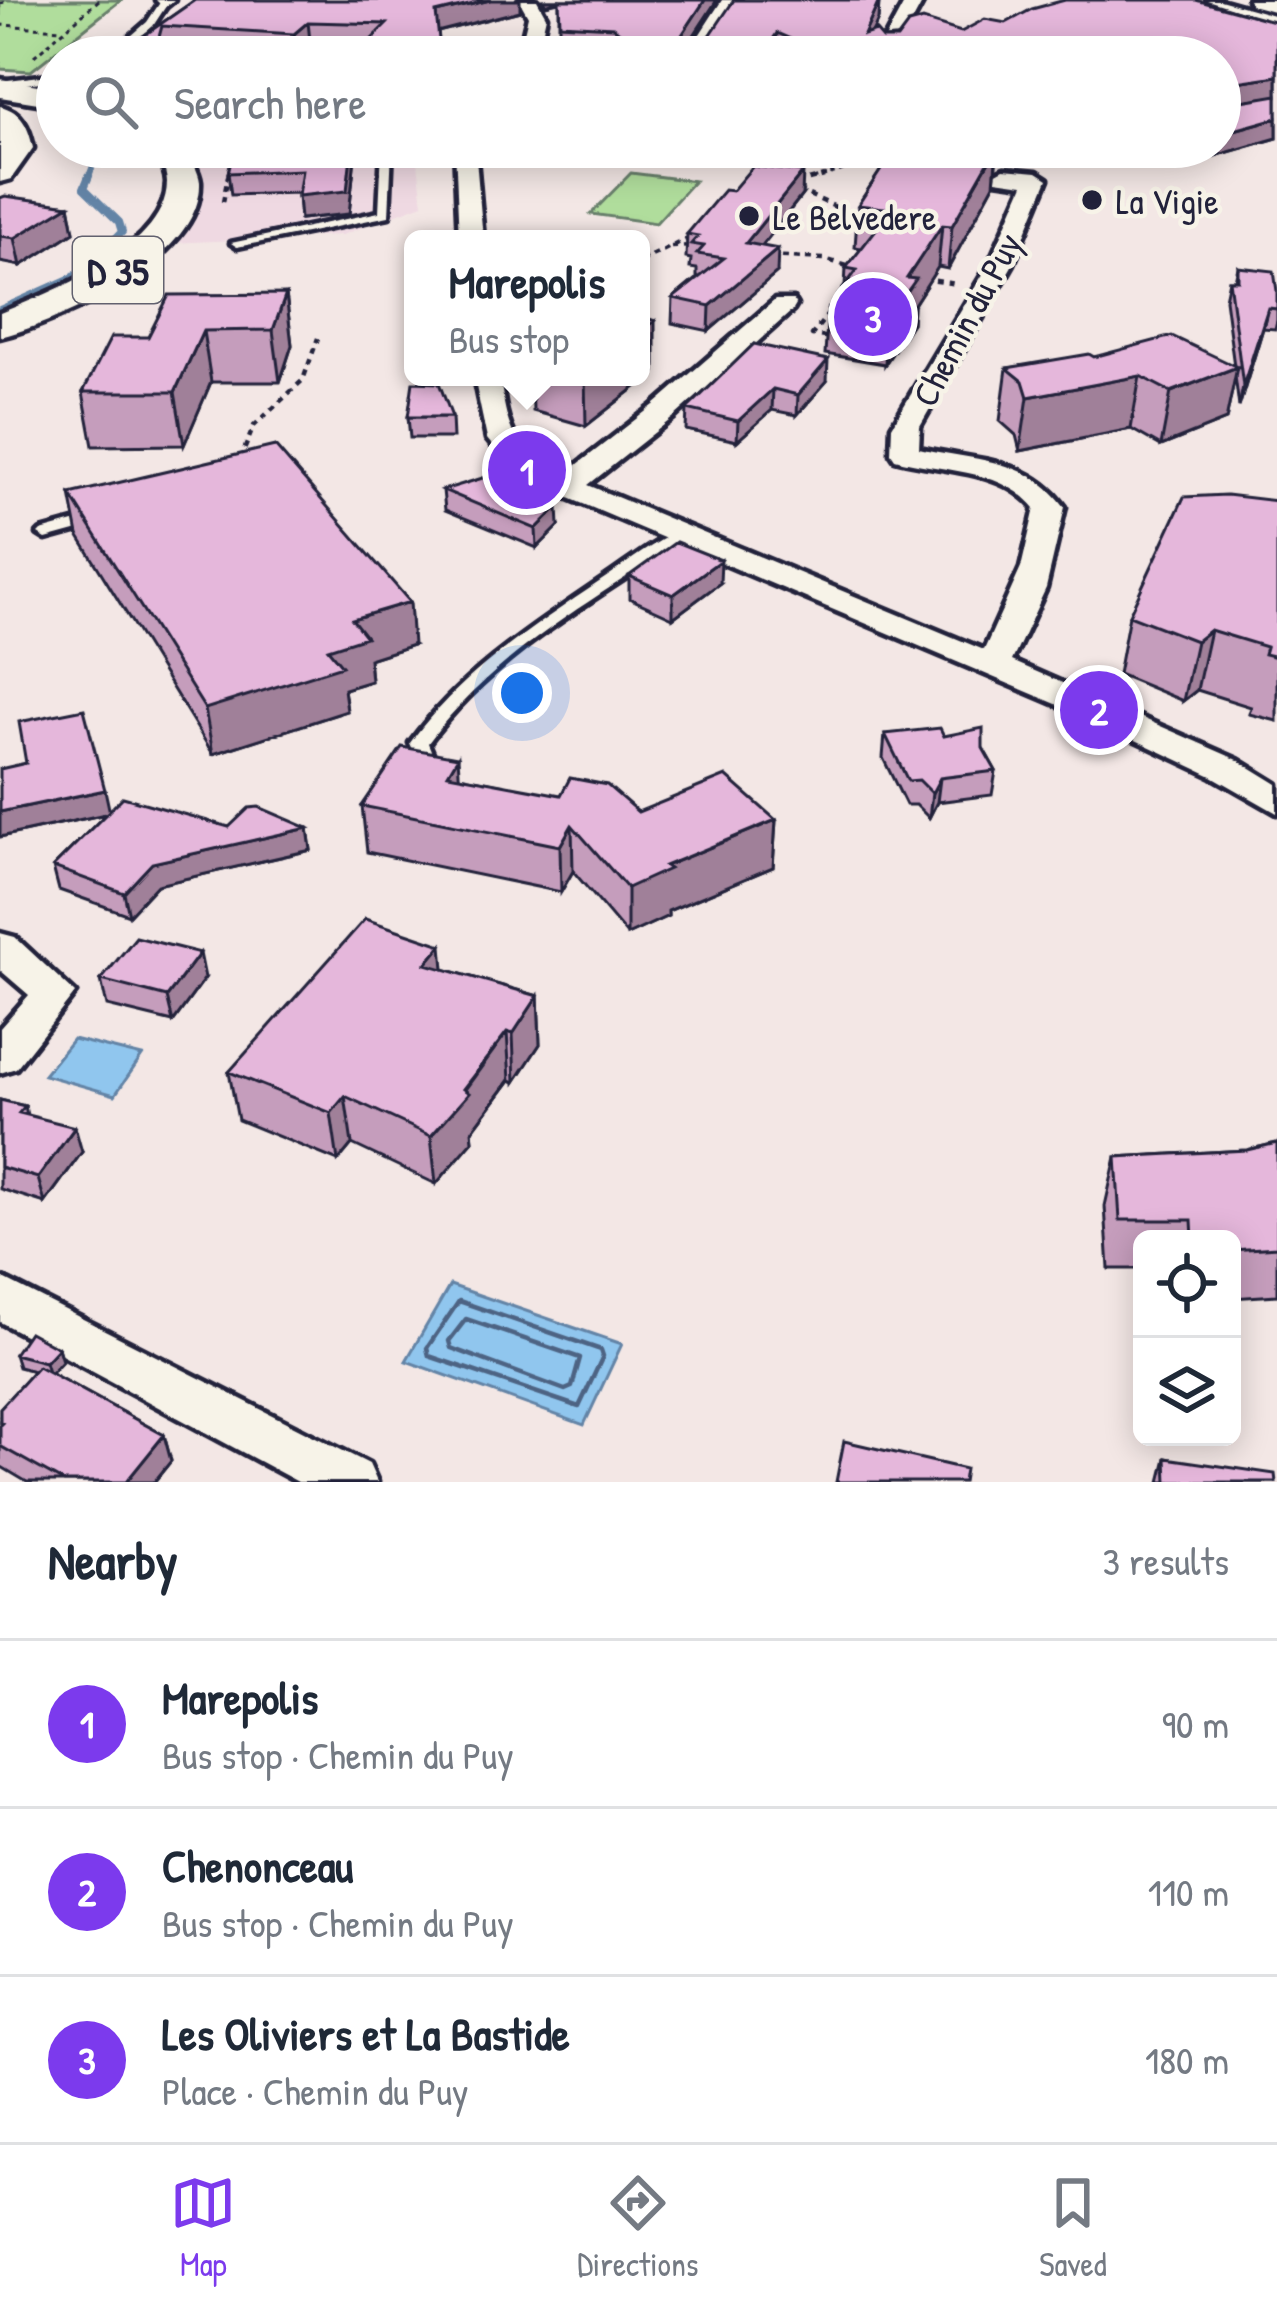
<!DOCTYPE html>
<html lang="en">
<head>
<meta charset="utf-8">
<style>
  :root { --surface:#fff; --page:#f6f6f7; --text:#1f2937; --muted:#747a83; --line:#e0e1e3; --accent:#7c3aed }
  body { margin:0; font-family:"Patrick Hand",sans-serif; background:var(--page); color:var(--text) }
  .controls { position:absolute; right:36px; bottom:36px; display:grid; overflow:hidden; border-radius:18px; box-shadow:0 6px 30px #0003 }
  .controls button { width:108px; height:108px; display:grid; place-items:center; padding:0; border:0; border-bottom:3px solid var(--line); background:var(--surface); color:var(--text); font:60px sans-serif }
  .you { position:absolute; left:522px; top:693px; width:42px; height:42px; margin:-30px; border:9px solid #fff; border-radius:50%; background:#1a73e8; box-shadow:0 0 0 18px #1a73e833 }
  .badge { display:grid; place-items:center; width:78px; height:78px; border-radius:50%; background:var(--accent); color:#fff; font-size:39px; font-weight:700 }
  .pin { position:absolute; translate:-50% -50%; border:6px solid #fff; box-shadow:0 3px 12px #0006 }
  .popup { position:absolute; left:404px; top:230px; width:246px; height:156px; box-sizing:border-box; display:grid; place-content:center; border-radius:18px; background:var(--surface); filter:drop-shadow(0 3px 9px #0005); font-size:39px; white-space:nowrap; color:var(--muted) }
  .popup b { font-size:45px; color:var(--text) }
  .popup::after { content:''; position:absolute; left:50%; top:100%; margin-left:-24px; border:24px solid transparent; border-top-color:var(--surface) }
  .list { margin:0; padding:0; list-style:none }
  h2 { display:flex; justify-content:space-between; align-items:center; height:156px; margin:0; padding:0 48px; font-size:51px }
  h2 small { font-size:39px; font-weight:400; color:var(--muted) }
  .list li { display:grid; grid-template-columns:78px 1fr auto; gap:36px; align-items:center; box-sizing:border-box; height:168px; padding:0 48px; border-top:3px solid var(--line) }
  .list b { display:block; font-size:45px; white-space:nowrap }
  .list p { margin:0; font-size:39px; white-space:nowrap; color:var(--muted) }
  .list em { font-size:39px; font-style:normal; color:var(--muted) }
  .icon { flex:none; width:66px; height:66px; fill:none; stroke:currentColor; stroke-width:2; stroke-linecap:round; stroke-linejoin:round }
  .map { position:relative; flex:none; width:1277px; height:1482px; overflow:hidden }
  .search { position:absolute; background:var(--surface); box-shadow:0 6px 30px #0003; left:36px; right:36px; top:36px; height:132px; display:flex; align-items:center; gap:30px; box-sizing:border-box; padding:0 42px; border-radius:66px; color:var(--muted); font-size:45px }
  .sheet { height:660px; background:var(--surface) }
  nav { display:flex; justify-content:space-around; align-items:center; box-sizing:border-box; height:168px; border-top:3px solid var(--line); background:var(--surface); font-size:33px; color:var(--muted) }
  nav a { display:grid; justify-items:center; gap:6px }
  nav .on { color:var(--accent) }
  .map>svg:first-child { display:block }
  .built { fill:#efd9e2 }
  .green { fill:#b0dd9c; stroke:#69806c; stroke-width:3 }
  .water { fill:#90c6ee; stroke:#6484a6; stroke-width:3 }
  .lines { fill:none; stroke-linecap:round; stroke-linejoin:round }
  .shore { stroke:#4e6483; stroke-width:4.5 }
  .stream-far1 { stroke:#6484a6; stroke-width:6 }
  .stream { stroke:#6484a6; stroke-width:8 }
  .lane-casing { stroke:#22223b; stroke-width:9 }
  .street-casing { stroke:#22223b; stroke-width:9 }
  .secondary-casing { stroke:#22223b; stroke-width:9 }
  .primary-casing { stroke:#22223b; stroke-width:9 }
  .path-far1 { stroke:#22223b; stroke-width:3; stroke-dasharray:4.5 4.5; stroke-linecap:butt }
  .path { stroke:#22223b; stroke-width:4.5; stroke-dasharray:6 6; stroke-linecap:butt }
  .lane { fill:#f7f3e8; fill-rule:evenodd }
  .street { fill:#f7f3e8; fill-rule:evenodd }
  .secondary { fill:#f7f3e8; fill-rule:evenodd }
  .primary { fill:#f7f3e8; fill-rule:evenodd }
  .wall { fill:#c59dbc; stroke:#22223b; stroke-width:3 }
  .shaded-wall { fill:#a08099; stroke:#22223b; stroke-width:3 }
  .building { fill:#e5b7db; stroke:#22223b; stroke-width:3 }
  .poi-dot { fill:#22223b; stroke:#f7f3e8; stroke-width:4.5 }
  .labels { text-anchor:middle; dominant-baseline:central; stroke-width:9; stroke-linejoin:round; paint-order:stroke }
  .far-poi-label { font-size:36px; fill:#22223b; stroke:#f7f3e8; text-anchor:start }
  .far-street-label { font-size:36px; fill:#22223b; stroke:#f7f3e8 }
  .shield { fill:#f7f3e8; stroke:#62616f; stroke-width:3 }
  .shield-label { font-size:39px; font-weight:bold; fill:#22223b }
</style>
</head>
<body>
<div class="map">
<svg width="1277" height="1482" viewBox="0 0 1277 1482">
  <rect width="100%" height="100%" fill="#f3e7e5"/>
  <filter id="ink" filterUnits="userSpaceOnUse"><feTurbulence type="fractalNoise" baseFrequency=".00833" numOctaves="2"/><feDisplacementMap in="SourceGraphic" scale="24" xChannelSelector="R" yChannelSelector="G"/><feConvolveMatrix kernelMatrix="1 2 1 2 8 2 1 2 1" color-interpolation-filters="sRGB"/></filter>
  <g filter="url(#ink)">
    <path class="built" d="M 187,147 L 416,147 L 423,204 L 342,235 L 170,243 L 195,208 L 200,175 Z"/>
    <path class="green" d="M 0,0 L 121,0 L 31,71 L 0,69 Z
      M 631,173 L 694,181 L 656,223 L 591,214 Z"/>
    <path class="water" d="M 73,1039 L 142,1056 L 115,1095 L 44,1075 Z
      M 450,1285 L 622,1344 L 584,1425 L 406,1361 Z"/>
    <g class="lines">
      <path class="shore" d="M 459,1301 L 601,1350 L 603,1356 L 579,1407 L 429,1356 L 427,1348 Z
        M 466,1319 L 580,1358 L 572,1387 L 565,1390 L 451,1348 L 449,1341 Z"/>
      <path class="stream-far1" d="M 88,179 L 100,147"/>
      <path class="stream" d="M 89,176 L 84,188 L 119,222 L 122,232 L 115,239
        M 0,310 L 74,277 L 93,259"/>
      <defs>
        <path id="lane" d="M 1207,0 L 1220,0 L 1277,16 L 1277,22 Z
          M 161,1 L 168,3 L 153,26 L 118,57 L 107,57 L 147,22 Z
          M 171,54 L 203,54 L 208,57 L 166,57 Z
          M 57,74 L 57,80 L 0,87 L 0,81 Z
          M 204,147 L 214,147 L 215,149 L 210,152 Z
          M 382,147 L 392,147 L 389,216 L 237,247 L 231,243 L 379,212 Z
          M 99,515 L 104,517 L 104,523 L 46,539 L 38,534 L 41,531 Z
          M 682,530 L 687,532 L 690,535 L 687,538 C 597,597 493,655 428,743 L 439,770 L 430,776 L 424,774 L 410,743 C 460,674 533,627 602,580 C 628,563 654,541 682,530 Z"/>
        <path id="street" d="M 156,0 L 174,0 L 164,8 Z
          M 519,0 L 537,0 L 546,16 L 539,47 L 613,51 L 622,57 L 518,57 L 528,16 Z
          M 722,0 L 740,0 L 703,57 L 685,57 Z
          M 906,0 L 924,0 L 895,54 L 881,54 L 879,50 Z
          M 455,147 L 475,147 L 483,239 L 459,239 Z
          M 1004,169 L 1037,172 L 1048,179 L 1013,264 L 920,426 L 919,448 C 974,461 1029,457 1065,507 L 1046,588 L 1012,661 L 1238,760 L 1277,784 L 1277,813 L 1212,776 L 1087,717 L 517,476 L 487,439 L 474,377 L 500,377 C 507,429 513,454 564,475 L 654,405 L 775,300 L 793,300 L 796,305 L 793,310 L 674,417 L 588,485 L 984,650 L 1021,568 L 1035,508 C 1002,468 941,472 895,459 L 891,453 L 892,426 L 989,264 L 1024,184 L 996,180 L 993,175 Z
          M 0,933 L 15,937 L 75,993 L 16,1068 L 0,1073 L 0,1028 L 29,995 L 0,970 Z
          M 0,1277 L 369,1464 L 377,1482 L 298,1482 L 0,1322 Z"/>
        <path id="secondary" d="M 1248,0 L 1277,0 L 1277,12 L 1251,5 Z"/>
        <path id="primary" d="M 0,79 L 57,88 L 57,106 L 0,97 Z
          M 0,106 C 22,111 29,128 33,148 L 11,179 L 0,182 Z
          M 154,147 L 186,147 C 190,158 199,171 200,182 C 203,258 61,322 0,337 L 0,313 C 52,292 166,249 167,183 C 167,171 159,158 154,147 Z"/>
      </defs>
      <use href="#lane" class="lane-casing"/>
      <use href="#street" class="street-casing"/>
      <use href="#secondary" class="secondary-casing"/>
      <use href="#primary" class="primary-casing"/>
      <path class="path-far1" d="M 0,4 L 8,0
        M 0,25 L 62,29
        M 34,56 L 99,0
        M 227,179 L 229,168
        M 813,179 L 861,165 L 889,167"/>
      <path class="path" d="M 797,183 L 824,176
        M 798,190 L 862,219
        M 223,202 L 228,176
        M 671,247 L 691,246
        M 770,256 L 824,259 L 851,267
        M 641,261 L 691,237
        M 923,279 L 957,284
        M 829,313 L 812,335 L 831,338
        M 240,460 L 254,426 L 303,380 L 318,338"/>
      <use href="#lane" class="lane"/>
      <use href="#street" class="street"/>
      <use href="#secondary" class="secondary"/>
      <use href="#primary" class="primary"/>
    </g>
    <path class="wall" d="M 195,0 L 520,11 L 438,32 L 368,43 L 310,41 L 296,54 L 166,45 L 113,57 Z
      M 541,0 L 717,0 L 690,40 L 707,40 L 879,1 L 878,20 L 872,33 L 883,39 L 961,32 L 1006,23 L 1277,22 L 1277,138 L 1215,156 L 1190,147 L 1220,147 L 1220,57 L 786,57 L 776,53 L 773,57 L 559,57 L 559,2 L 545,5 Z
      M 356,147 L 349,214 L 300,219 L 298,193 L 231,195 L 228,173 Z
      M 896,147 L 998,147 L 994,184 L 948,269 L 938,267 L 913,306 L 912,323 L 885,364 L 825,354 L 828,309 L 845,286 L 846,268 L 862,248 L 855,247 L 858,205 Z
      M 802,195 L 762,246 L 777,273 L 709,331 L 672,323 L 673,298 L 697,278 L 697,269 L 690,268 L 691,259 L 686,258 L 687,234 Z
      M 0,198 L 69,205 L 74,232 L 21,266 L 0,262 Z
      M 1238,267 L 1277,309 L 1277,320 L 1275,329 L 1263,328 L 1239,407 L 1235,376 L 1226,420 L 1161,446 L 1131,429 L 1020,451 L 1016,435 L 1000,421 L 1007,368 L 1094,357 L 1234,366 L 1225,299 L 1229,280 L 1235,280 Z
      M 286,294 L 292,345 L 280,382 L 211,382 L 184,445 L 93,446 L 83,392 L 148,337 Z
      M 754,344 L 827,381 L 797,415 L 772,410 L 737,441 L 686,430 L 687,409 Z
      M 655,372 L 586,426 L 533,411 L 532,377 L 641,377 Z
      M 408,417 L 452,417 L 453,438 L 410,438 Z
      M 443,490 L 513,490 L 559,526 L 537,548 L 445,510 Z
      M 70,494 L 413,645 L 369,659 L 371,681 L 344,689 L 347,711 L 213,754 L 78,535 Z
      M 1277,501 L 1277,721 L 1249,714 L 1251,707 L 1197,690 L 1183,701 L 1118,674 L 1129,615 Z
      M 629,576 L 720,583 L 673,618 L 629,598 Z
      M 885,734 L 944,736 L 983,748 L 996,771 L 992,795 L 937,802 L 929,818 L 916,805 L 906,805 L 883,758 Z
      M 459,776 L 638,812 L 776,820 L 773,867 L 668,911 L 668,916 L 627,935 L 573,871 L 561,892 L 367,852 L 362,806 Z
      M 109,811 L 229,827 L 308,828 L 311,850 L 157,885 L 129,915 L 59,890 L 53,867 L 106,814 L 0,837 Z
      M 444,969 L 538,996 L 540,1044 L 515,1082 L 510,1080 L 472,1131 L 473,1141 L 436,1184 L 352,1144 L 338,1161 L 238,1120 L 229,1072 Z
      M 205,978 L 173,1022 L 107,1006 L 101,980 Z
      M 0,1100 L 25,1106 L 27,1115 L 82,1152 L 45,1203 L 0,1189 Z
      M 1277,1143 L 1277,1295 L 1232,1298 L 1232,1239 L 1142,1239 L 1142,1269 L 1109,1269 L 1105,1206 L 1116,1157 L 1247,1150 Z
      M 58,1348 L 62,1361 L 51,1373 L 164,1435 L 171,1461 L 154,1482 L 27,1482 L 0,1466 L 0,1408 L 34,1371 L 18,1367 L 14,1354 Z
      M 1166,1458 L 1276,1482 L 1160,1482 Z"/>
    <path class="shaded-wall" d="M 490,0 L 520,0 L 520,11 L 437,32 L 436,13 Z
      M 545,0 L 559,0 L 559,1 L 545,5 Z
      M 705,0 L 717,0 L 681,55 L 682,35 Z
      M 879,1 L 878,20 L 863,54 L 864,35 Z
      M 308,22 L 310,41 L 296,54 L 294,34 Z
      M 777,33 L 776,53 L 773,57 L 766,57 L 766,49 Z
      M 1167,42 L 1165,57 L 1097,57 Z
      M 1277,76 L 1277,96 L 1220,104 L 1223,84 Z
      M 1277,118 L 1277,138 L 1215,156 L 1216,147 L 1220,147 L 1220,134 Z
      M 352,147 L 356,147 L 349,214 L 300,219 L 298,196 Z
      M 997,147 L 994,184 L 948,269 L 952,226 Z
      M 803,172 L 802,195 L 745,267 L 746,243 Z
      M 69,205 L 74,232 L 21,266 L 15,238 Z
      M 942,225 L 938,267 L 913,306 L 912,323 L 885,364 L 888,319 L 907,278 Z
      M 778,249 L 777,273 L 709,331 L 710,306 Z
      M 286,294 L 292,345 L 280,382 L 273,330 Z
      M 1268,308 L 1263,328 L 1239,407 L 1243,386 Z
      M 655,321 L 655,372 L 586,426 L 585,377 L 641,377 L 641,331 Z
      M 203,331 L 211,382 L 184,445 L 175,392 Z
      M 828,360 L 827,381 L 797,415 L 798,395 Z
      M 1237,367 L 1226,420 L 1161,446 L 1171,392 Z
      M 1140,376 L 1131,429 L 1020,451 L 1028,397 Z
      M 773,389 L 772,410 L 737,441 L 738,421 Z
      M 558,507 L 559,526 L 537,548 L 536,529 Z
      M 721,560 L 720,583 L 673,618 L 673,595 Z
      M 410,602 L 413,645 L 369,659 L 371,681 L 344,689 L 347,711 L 213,754 L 205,709 L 328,649 L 352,619 Z
      M 1210,630 L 1197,690 L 1183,701 L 1196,641 Z
      M 458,757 L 461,802 L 448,774 Z
      M 940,778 L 937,802 L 929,818 L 932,793 Z
      M 105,790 L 110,813 L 0,837 L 0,812 Z
      M 776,820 L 773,867 L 668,911 L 668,916 L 627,935 L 627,888 L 665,866 Z
      M 572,825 L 573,871 L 561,892 L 560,846 Z
      M 308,828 L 311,850 L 157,885 L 129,915 L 124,893 L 152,863 Z
      M 442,945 L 446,993 L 426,964 Z
      M 200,953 L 205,978 L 173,1022 L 167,997 Z
      M 538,996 L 540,1044 L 515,1082 L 513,1034 Z
      M 507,1032 L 510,1080 L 472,1131 L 473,1141 L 436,1184 L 431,1136 Z
      M 345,1096 L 352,1144 L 338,1161 L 331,1113 Z
      M 75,1127 L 82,1152 L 45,1203 L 38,1178 Z
      M 58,1348 L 62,1361 L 49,1375 L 45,1362 Z
      M 164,1435 L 171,1461 L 154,1482 L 126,1482 Z"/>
    <path class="building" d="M 195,0 L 490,0 L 436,13 L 441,57 L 354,57 L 387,24 L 308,22 L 294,34 L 162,26 L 159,37 L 165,42 L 168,57 L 113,57 Z
      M 559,0 L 705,0 L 682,35 L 682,41 L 707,40 L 734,0 L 877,0 L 879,1 L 864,35 L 876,31 L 883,39 L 897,39 L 908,24 L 923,20 L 961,32 L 985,19 L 1006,23 L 1032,9 L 1065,0 L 1196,0 L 1277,22 L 1277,76 L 1223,84 L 1220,97 L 1220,57 L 1147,57 L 1167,42 L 1097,57 L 832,57 L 777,33 L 766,49 L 746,47 L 738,57 L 559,57 L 559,42 L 622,42 L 626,37 L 613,27 L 560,24 Z
      M 1277,95 L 1277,118 L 1220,134 L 1220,101 L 1225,104 Z
      M 234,147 L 352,147 L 347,191 L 298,196 L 302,170 L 228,173 Z
      M 896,147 L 997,147 L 952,226 L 942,225 L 907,278 L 916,279 L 888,319 L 828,309 L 857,270 L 846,268 L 892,209 L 858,205 Z
      M 753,166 L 803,172 L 746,243 L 778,249 L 710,306 L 673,298 L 724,258 L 697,254 L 704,246 L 691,244 L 698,236 L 687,234 L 724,190 L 732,191 Z
      M 5,196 L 69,205 L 15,238 L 0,236 L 0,198 Z
      M 1238,267 L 1274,271 L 1277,291 L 1277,309 L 1268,308 L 1243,386 L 1229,280 L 1238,280 Z
      M 286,294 L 273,330 L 203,331 L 175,392 L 83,392 L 111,337 L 148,337 L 169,295 Z
      M 641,316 L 655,321 L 641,331 Z
      M 1172,336 L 1237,367 L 1171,392 L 1140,376 L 1028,397 L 1023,381 L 1007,368 L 1089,354 L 1094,357 Z
      M 754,344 L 828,360 L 798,395 L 773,389 L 738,421 L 687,409 Z
      M 413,382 L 439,383 L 452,417 L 408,417 Z
      M 275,446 L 410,602 L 352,619 L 366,637 L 328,649 L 342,666 L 205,709 L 70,494 Z
      M 496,474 L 513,490 L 530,490 L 558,507 L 536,529 L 443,490 Z
      M 1226,495 L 1277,501 L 1277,657 L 1264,654 L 1266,647 L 1210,630 L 1196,641 L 1129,615 L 1184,497 Z
      M 676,542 L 721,560 L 673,595 L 629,576 Z
      M 84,709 L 105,790 L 0,812 L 0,769 L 26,763 L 19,722 Z
      M 940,728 L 944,736 L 983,728 L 983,748 L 996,771 L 940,778 L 932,793 L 919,780 L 908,781 L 885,734 Z
      M 402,747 L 458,757 L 448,774 L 561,795 L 570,778 L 607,785 L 638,812 L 726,776 L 776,820 L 665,866 L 669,869 L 627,888 L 572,825 L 560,846 L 362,806 Z
      M 123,797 L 229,827 L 249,808 L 259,807 L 308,828 L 152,863 L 124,893 L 53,867 Z
      M 365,919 L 442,945 L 426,964 L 538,996 L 513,1034 L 507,1032 L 463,1089 L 469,1093 L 431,1136 L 345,1096 L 331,1113 L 229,1072 Z
      M 136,937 L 200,953 L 167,997 L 101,980 Z
      M 0,1100 L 25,1106 L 19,1113 L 75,1127 L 38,1178 L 0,1167 Z
      M 1277,1143 L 1277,1247 L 1232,1250 L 1232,1239 L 1193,1239 L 1192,1220 L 1120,1220 L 1116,1157 L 1247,1150 Z
      M 29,1332 L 58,1348 L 45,1362 L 14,1354 Z
      M 38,1366 L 164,1435 L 126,1482 L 64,1482 L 0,1446 L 0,1425 L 2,1423 L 0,1422 L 0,1408 Z
      M 844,1441 L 965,1469 L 963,1482 L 836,1482 Z
      M 1166,1458 L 1275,1474 L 1276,1482 L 1167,1482 Z"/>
  </g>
  <g class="poi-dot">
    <circle cx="1092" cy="200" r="12"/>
    <circle cx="749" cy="216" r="12"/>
  </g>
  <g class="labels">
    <g class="far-poi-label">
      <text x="1116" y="200">La Vigie</text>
      <text x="773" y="216">Le Belvedere</text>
    </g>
    <g class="far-street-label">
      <text transform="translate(966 319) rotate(-62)">Chemin du Puy</text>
    </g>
    <rect class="shield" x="73" y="237" width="90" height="66" rx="9"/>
    <g class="shield-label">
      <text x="118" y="270">D 35</text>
    </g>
  </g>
</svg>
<div class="controls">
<button><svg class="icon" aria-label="locate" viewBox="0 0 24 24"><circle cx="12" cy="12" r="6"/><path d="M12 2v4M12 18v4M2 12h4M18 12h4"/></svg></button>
<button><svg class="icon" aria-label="layers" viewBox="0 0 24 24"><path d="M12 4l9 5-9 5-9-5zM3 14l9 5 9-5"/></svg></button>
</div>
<div class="you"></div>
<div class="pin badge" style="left:527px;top:470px">1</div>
<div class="popup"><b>Marepolis</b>Bus stop</div>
<div class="pin badge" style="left:1099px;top:710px">2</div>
<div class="pin badge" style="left:873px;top:317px">3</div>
<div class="search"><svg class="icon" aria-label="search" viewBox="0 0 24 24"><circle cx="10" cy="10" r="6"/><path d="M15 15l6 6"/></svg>Search here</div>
</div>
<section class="sheet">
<h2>Nearby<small>3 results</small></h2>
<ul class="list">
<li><span class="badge">1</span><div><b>Marepolis</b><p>Bus stop · Chemin du Puy</p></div><em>90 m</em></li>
<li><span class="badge">2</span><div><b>Chenonceau</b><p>Bus stop · Chemin du Puy</p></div><em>110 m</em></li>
<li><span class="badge">3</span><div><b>Les Oliviers et La Bastide</b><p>Place · Chemin du Puy</p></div><em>180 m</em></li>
</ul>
</section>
<nav>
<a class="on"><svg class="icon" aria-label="map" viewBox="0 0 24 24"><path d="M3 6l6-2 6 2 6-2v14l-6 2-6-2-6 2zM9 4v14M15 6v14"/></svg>Map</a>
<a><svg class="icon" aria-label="directions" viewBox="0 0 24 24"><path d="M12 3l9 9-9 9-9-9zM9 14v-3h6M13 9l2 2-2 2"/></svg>Directions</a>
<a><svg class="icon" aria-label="saved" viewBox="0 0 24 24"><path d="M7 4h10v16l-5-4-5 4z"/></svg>Saved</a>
</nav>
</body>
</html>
